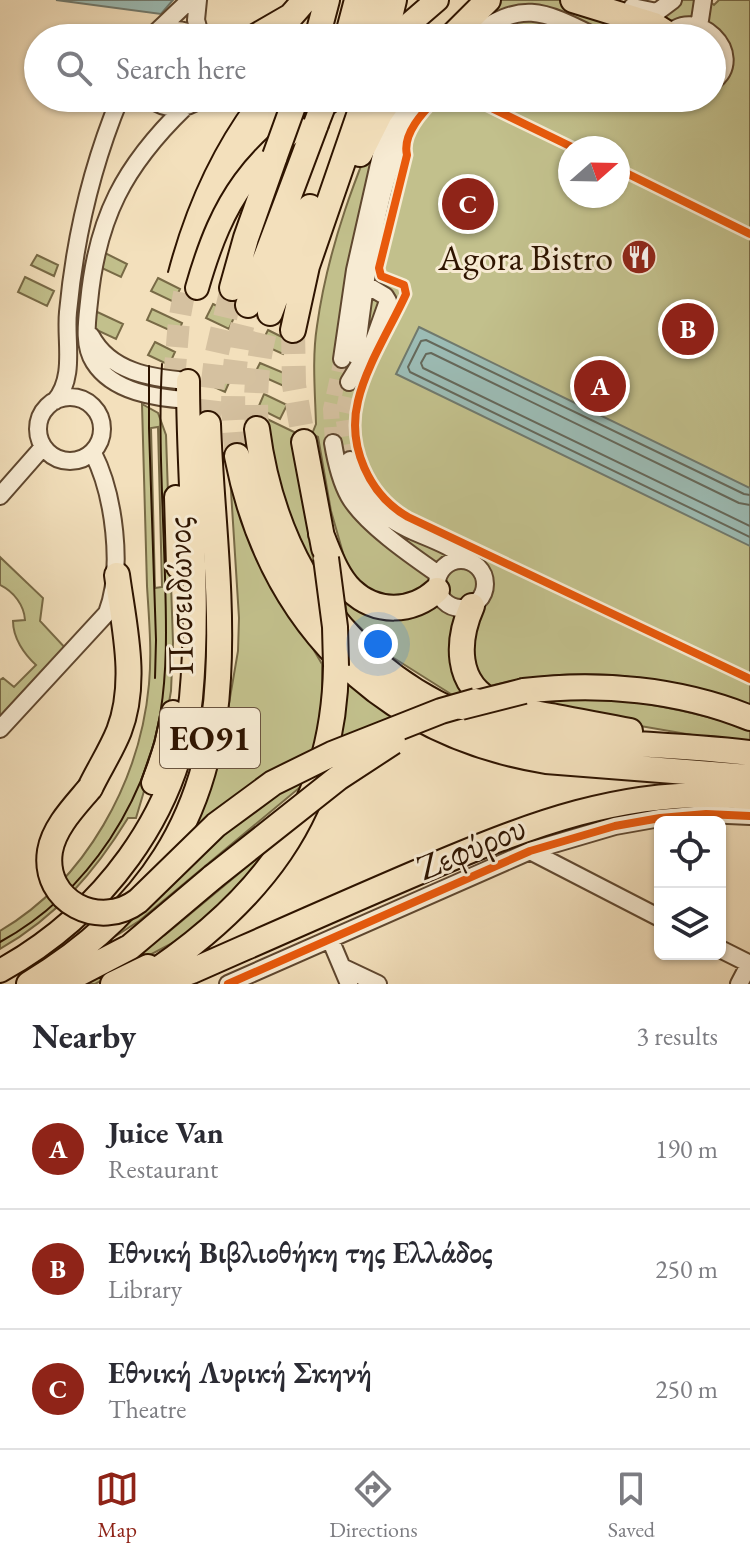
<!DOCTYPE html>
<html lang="en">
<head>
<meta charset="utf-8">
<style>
  :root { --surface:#fff; --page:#f2f2f3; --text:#2b2b33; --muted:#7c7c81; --line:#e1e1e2; --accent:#8f2418 }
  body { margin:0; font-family:"EB Garamond",serif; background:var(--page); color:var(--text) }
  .controls { position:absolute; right:24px; bottom:24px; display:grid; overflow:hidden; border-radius:12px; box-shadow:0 2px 6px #0004 }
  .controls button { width:72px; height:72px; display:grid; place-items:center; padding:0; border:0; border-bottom:2px solid var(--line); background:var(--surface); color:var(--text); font:40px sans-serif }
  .compass { position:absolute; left:558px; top:136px; width:72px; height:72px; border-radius:50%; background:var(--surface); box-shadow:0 2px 6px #0004; rotate:70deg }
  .you { position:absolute; left:378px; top:644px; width:28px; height:28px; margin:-20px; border:6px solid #fff; border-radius:50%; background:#1a73e8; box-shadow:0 0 0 12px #1a73e833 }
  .badge { display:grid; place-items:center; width:52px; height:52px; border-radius:50%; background:var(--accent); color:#fff; font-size:26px; font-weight:700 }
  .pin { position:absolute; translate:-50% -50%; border:4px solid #fff; box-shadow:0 2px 8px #0006 }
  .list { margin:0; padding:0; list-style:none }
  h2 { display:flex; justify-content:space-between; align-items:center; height:104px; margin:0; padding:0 32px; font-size:34px }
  h2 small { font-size:26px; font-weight:400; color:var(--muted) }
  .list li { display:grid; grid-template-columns:52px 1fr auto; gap:24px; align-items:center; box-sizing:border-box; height:120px; padding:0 32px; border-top:2px solid var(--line) }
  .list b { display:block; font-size:30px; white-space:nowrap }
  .list p { margin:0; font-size:26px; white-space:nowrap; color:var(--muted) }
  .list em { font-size:26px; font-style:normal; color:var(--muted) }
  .icon { flex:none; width:44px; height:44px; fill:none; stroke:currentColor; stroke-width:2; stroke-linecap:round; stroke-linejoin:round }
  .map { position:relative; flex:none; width:750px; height:984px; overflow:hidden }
  .search { position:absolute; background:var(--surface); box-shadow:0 2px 6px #0004; left:24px; right:24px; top:24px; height:88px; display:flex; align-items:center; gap:20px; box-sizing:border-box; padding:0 28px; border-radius:44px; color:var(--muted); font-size:30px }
  .sheet { height:464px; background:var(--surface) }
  nav { display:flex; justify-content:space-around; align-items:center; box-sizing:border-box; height:112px; border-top:2px solid var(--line); background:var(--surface); font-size:22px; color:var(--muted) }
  nav a { display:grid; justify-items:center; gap:4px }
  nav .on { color:var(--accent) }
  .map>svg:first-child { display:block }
  .green { fill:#c2c08c; stroke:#786a46; stroke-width:2; fill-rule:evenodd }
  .water { fill:#9cbcb5; stroke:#70796d; stroke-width:2 }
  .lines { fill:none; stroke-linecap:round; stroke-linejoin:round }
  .shore { stroke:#65685a; stroke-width:2 }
  .minor-tunnel { stroke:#d5c1a0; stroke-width:16; stroke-dasharray:16 8; stroke-linecap:butt }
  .major-tunnel { stroke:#d5c1a0; stroke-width:22; stroke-dasharray:22 11; stroke-linecap:butt }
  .highway-tunnel { stroke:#d5c1a0; stroke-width:24; stroke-dasharray:24 12; stroke-linecap:butt }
  .minor-casing { stroke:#5f472f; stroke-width:20 }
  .major-casing { stroke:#2e1400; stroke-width:26 }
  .highway-casing { stroke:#2e1400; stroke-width:28 }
  .minor { stroke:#f7ebd3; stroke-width:16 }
  .major { stroke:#f3e0bc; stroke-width:22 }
  .highway { stroke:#f3e0bc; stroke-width:24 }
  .tram { stroke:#2e1400; stroke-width:2 }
  .highway-bridge-casing { stroke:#2e1400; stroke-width:28; stroke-linecap:butt }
  .highway-bridge { stroke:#f3e0bc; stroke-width:24 }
  .cycleway-casing { stroke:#f7ebd3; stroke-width:13 }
  .cycleway { stroke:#e8590c; stroke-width:8 }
  .labels { text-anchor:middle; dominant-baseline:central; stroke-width:6; stroke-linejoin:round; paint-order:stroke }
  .shield { fill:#f7ebd3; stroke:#6a543f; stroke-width:2 }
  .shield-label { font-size:34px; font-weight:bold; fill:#2e1400 }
  .poi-label { font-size:36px; fill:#2e1400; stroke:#f7ebd3; text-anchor:end }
  .street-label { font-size:36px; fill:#2e1400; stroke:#f7ebd3 }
</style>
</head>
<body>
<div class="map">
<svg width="750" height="984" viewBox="0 0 750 984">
  <rect width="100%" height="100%" fill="#f3e0bc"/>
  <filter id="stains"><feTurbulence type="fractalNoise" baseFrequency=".0025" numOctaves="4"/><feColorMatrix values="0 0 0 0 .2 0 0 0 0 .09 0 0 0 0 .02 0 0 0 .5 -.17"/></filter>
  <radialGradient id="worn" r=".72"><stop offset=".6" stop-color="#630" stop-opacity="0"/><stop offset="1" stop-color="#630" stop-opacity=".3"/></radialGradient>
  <path class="green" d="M 476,0 L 592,0 L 657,19 L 678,0 L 708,0 L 714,5 L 719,0 L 750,0 L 750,709 C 713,699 675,685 637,678 C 576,668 511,678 454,696 L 389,655 L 347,615 L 345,602 L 347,567 L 331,511 L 318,437 L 312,434 L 316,424 C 315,391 312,358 317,326 C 328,246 357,172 389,98 L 712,98 L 712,38 L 440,38 ZM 570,148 L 618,148 L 618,196 L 570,196 Z
    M 95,248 L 127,264 L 121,277 L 89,262 Z
    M 37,255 L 58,265 L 54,276 L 31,265 Z
    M 25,277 L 54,291 L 47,306 L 18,292 Z
    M 158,278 L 180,289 L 174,302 L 151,291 Z
    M 213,304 L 235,315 L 229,329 L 206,318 Z
    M 152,309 L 182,323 L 178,334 L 147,320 Z
    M 93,310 L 123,324 L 116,339 L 86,325 Z
    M 268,330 L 290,341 L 283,354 L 261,344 Z
    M 155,342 L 175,352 L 169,365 L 148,355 Z
    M 260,363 L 291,376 L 286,387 L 255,373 Z
    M 209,367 L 231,378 L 225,392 L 203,382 Z
    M 264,394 L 287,405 L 280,419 L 258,408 Z
    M 142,404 L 158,413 L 166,435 L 173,643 L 171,691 L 167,714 L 136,818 L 128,818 C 95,872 56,917 0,949 L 0,931 C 86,880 140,782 149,684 C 152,651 149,619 147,586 C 145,526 144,465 142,404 ZM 158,427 L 162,587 L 155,588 L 151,428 Z
    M 265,418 L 294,432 L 315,571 C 291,532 269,464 265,418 Z
    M 230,475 L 265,567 L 322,664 L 322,719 L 304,784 L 139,921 L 91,952 L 208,791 L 220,756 L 238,651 L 239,618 Z
    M 0,557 L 43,598 L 40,621 L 69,652 L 0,717 L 0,680 L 3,678 L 14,687 L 36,665 C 24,654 13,638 13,621 L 25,620 C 24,605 14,592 0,585 Z
    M 346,678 L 419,712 L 331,769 Z
    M 605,698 C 654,704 703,713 750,730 L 750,745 L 600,719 L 523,701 Z
    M 278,841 L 237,889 L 182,938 L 95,984 L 70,984 L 165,935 Z"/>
  <path class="water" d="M 56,0 L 173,0 L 161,14 Z
    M 419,327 L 750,488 L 750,546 L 396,374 Z"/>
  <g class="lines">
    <path class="shore" d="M 750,495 L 744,494 L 426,340 L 421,341 L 408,367 L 410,372 L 750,537
      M 750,505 L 739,503 L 431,353 L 426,354 L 421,363 L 423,368 L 750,526"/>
    <path class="minor-tunnel" d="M 333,443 L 331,409 L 342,359
      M 350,460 L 343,415 L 352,371"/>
    <path class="major-tunnel" d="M 174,380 L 179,321 L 186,283"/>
    <path class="highway-tunnel" d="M 293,330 L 294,385 L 304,442
      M 208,424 L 216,357 L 232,288
      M 257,429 C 254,388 258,353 270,313
      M 237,456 C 230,404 232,356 248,305"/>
    <defs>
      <path id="minor" d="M 198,0 L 196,20 L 201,38
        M 632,7 L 657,12 L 673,0
        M 700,20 L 703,0
        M 153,37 C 169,27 184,28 200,38
        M 150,38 L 190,0
        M 469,38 C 523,0 540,9 598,38
        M 666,38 C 693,0 750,56 712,82
        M 149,98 C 166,111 185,111 202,98
        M 185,107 C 124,166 97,218 89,302 C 87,321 83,345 94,362 C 113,392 156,398 188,400
        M 91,336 C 110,372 151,378 188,381
        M 356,356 C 364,289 379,146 426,98
        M 342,359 L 355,270 L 384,142 L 391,123 L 409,98
        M 349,382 L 373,343 L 388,301 L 385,296 L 365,284
        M38 429a32 32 0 1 1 64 0a32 32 0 1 1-64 0Z
        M 55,401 C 76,377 65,340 68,312 C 75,237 91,168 120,98
        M 333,443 C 336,461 340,480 349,496 C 364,523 412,556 438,574
        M 350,460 C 364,501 382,519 422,535 C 439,542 454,548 467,560
        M 0,496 L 43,447
        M437 584a24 24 0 1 1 48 0a24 24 0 1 1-48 0Z
        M 0,729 L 107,613 C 124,569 114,494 93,453
        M 530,851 L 660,918
        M 330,939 L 349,984
        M 720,949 L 750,964
        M 342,967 L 378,984
        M 228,984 L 530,851 L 615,826 L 660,818 L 706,814 L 750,816
        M 739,984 L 750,963"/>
      <path id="major" d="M 393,38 L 437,0
        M 197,288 C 224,194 252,161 329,102
        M 176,497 L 178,567
        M 153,783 L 166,745 L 173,712
        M 0,971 C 101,915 179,815 191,698 C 201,593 188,486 188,381"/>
      <path id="highway" d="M 573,0 L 654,25 L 668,34
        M 253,38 L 291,16 L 305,0
        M 317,38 L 327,0
        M 347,38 L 357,0
        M 368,38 L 377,0
        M 385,38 L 394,0
        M 450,38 L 488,0
        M 360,154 L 380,114 L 391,98
        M 232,288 L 246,238 L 275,156
        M 248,305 L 316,124
        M 270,313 L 310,207
        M 293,330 L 307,266 L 365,98
        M 257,429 C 277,582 372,702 527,735 C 550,740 575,740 599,742 C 649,745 700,747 750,753
        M 304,442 L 324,548
        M 237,456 C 270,622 379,733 546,761 L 750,777
        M 321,534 C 329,553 336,575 351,590 C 376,614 412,613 437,590
        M 472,606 C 457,640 454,685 495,703 C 514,711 536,713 556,717 C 581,722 605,726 630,731
        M 524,691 C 599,682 679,689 750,718
        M 90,788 C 99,769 111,751 119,731 C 138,682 124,626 117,575
        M 29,984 C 147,913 211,817 218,678 C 223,594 211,508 208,424
        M 59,984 L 130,947 L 213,877
        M 113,984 L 148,967
        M 136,984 C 256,907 334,815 336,666
        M 156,984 L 192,971 C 267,938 341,905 416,873 C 527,826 626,785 750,797"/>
    </defs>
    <use href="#minor" class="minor-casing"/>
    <use href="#major" class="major-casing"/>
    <use href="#highway" class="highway-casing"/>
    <use href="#minor" class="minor"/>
    <use href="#major" class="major"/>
    <use href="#highway" class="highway"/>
    <path class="tram" d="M 287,38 L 299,25
      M 168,272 C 184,211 211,149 249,98
      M 149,366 L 149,428 L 156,640 L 155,678
      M 0,942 C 44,918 82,881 110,839 C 168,750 168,679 165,577 C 163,506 158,434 162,364"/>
    <defs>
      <path id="highway-bridge" d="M 316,124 L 326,98
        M 275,156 L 296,98
        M 326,558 L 335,627 L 336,666
        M 461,707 L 524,691
        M 90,788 C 75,806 54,827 50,851 C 42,902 100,930 138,901 L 216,825 L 273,783 L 332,754 L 441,711 L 476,701
        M 213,877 L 338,778 L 393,742"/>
    </defs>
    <use href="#highway-bridge" class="highway-bridge-casing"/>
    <use href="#highway-bridge" class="highway-bridge"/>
    <defs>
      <path id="cycleway" d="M 437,98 C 423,112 402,134 407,155 L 379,268 L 381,276 L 404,285 L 406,294 C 391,327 366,366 358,401 C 347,446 369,495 408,517 L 750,679
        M 471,98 L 574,148
        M 618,169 L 750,234
        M 228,984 L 530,851 L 615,826 L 660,818 L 706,814 L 750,816"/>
    </defs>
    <use href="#cycleway" class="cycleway-casing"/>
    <use href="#cycleway" class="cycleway"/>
  </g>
  <defs>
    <symbol id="restaurant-disc" viewBox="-11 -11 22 22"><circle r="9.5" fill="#8f2418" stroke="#f7ebd3"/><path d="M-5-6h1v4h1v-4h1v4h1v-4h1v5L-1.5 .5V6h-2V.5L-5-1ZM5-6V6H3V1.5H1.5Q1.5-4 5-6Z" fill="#fff"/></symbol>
  </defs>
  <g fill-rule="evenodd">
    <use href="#restaurant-disc" x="619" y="237" width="40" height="40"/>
  </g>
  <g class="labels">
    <rect class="shield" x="160" y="708" width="100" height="60" rx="6"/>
    <g class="shield-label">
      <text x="210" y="738">ΕΟ91</text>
    </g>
    <g class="poi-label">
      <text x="613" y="257">Agora Bistro</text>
    </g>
    <g class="street-label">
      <text transform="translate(179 596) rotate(-91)">Ποσειδώνος</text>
      <text transform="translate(471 847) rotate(-23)">Ζεφύρου</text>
    </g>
  </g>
  <rect width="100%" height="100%" filter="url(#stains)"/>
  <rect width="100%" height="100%" fill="url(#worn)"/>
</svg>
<div class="controls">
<button><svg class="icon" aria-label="locate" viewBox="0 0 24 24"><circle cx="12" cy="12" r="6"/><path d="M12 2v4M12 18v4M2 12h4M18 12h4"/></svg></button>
<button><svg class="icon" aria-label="layers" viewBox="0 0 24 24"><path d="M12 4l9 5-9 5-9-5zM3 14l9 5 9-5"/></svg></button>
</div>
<svg class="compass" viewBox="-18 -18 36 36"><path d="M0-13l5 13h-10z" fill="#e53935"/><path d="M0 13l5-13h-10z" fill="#7c7c81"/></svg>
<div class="you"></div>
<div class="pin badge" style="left:600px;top:386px">A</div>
<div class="pin badge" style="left:688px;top:329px">B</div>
<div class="pin badge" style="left:468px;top:204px">C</div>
<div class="search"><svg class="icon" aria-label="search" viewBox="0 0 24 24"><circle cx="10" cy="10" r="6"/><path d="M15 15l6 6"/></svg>Search here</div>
</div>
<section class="sheet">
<h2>Nearby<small>3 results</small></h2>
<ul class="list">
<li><span class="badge">A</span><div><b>Juice Van</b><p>Restaurant</p></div><em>190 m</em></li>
<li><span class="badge">B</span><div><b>Εθνική Βιβλιοθήκη της Ελλάδος</b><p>Library</p></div><em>250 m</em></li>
<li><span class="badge">C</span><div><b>Εθνική Λυρική Σκηνή</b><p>Theatre</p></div><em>250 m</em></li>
</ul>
</section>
<nav>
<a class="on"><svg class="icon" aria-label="map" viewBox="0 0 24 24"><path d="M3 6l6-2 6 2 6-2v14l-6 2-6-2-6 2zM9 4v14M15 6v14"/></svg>Map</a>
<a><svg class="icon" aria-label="directions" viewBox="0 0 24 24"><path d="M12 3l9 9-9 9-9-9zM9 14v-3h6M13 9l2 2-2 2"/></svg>Directions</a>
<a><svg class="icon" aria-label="saved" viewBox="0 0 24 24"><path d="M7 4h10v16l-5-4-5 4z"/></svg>Saved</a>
</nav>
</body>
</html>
